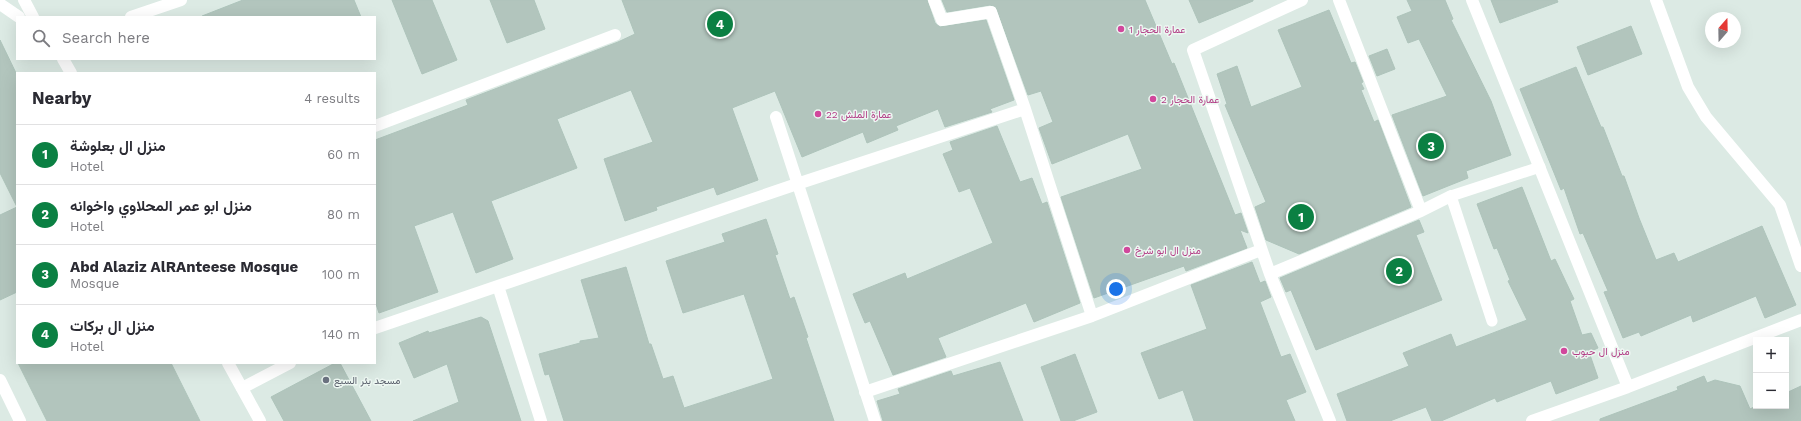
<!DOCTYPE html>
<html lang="en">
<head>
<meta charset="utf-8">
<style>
  :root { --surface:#fff; --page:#f7f7f7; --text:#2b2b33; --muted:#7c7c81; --line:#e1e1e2; --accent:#0b8043 }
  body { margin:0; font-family:"Work Sans",Vazirmatn,sans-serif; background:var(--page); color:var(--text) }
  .controls { position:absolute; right:12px; bottom:12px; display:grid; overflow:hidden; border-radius:0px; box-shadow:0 4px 16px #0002 }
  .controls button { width:36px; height:36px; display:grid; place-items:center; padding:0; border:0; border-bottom:1px solid var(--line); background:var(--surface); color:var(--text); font:20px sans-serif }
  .compass { position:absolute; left:1705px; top:12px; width:36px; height:36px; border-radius:50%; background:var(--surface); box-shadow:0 4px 16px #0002; rotate:20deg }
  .you { position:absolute; left:1116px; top:289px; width:14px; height:14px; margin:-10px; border:3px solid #fff; border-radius:50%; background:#1a73e8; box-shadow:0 0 0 6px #1a73e833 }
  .badge { display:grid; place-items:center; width:26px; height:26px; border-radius:50%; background:var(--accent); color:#fff; font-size:13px; font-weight:700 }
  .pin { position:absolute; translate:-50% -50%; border:2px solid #fff; box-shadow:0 1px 4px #0006 }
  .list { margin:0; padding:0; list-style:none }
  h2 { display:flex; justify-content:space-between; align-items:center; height:52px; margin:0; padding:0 16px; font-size:17px }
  h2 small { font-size:13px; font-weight:400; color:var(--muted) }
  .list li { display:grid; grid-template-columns:26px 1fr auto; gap:12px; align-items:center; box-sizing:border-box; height:60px; padding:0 16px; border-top:1px solid var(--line) }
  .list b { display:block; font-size:15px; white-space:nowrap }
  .list p { margin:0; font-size:13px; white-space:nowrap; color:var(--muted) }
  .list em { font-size:13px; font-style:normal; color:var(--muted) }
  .icon { flex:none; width:22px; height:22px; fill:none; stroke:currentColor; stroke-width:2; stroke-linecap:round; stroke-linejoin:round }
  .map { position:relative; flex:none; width:1801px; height:421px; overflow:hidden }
  .search { position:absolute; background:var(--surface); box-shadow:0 4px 16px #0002; left:16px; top:16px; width:360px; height:44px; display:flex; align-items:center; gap:10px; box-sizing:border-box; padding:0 14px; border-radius:0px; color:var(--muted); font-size:15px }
  .panel { position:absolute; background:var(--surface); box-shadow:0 4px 16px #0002; left:16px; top:72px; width:360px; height:292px; border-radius:0px }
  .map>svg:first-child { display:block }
  .building { fill:#b2c5bd; stroke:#aec4bb }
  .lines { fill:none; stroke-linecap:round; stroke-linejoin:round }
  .lane { stroke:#fff; stroke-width:11 }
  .street { stroke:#fff; stroke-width:12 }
  .secondary { stroke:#fff; stroke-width:12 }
  .hotel-dot { fill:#d1479c; stroke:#edf7f2; stroke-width:1.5 }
  .worship-dot { fill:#6b7280; stroke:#edf7f2; stroke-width:1.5 }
  .labels { text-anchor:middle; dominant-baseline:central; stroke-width:3; stroke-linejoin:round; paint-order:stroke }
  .hotel-label { font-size:10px; fill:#b23c85; stroke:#edf7f2; text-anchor:start }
  .worship-label { font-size:10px; fill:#5b616d; stroke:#edf7f2; text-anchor:start }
</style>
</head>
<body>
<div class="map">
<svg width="1801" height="421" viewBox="0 0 1801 421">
  <rect width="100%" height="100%" fill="#dceae4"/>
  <path class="building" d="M 243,0 L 354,0 L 361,17 L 203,17 L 202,16 Z
    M 392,0 L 432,0 L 457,60 L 422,74 Z
    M 490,0 L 534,0 L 545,29 L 507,43 Z
    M 622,0 L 927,0 L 935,23 L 940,27 L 986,20 L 1014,100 L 990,109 L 992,112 L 945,127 L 938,109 L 896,126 L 898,130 L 867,143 L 863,132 L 802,157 L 775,91 L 732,108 L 758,180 L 717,195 L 714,187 L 656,207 L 657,210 L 625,221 L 604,159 L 653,142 L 631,90 L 557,119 L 577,168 L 491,201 L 513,259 L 476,273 L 453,212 L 414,226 L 438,292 L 379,313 L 375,301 L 375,140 L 468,105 L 466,100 L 618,42 L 635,34 Z
    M 942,0 L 1145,0 L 1172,64 L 1174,63 L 1235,215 L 1241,213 L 1248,233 L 1240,230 L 1247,248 L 1186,271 L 1184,266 L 1094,298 L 1061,197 L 1142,169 L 1128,134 L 1052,164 L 1039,128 L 1053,122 L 1041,91 L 1028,95 L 996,7 L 990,5 L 947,12 Z
    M 1189,0 L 1253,0 L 1253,1 L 1199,23 Z
    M 1407,0 L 1445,0 L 1453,19 L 1451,20 L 1491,101 L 1511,155 L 1466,171 L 1468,178 L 1423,196 L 1392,115 L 1447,96 L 1419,39 L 1408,43 L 1397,17 L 1412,11 Z
    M 1491,0 L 1557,0 L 1558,2 L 1500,23 Z
    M 1329,10 L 1351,63 L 1355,62 L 1363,82 L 1361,83 L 1364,89 L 1361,90 L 1374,122 L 1378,120 L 1411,207 L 1299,254 L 1266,240 L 1255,207 L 1266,202 L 1225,105 L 1227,104 L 1217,74 L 1237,66 L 1251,107 L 1302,87 L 1278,30 Z
    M 1631,26 L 1642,54 L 1588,75 L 1577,47 Z
    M 0,40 L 17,75 L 17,292 L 0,300 L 0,215 L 17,207 L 0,173 Z
    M 1387,49 L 1395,69 L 1377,76 L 1369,56 Z
    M 1576,67 L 1601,127 L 1603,127 L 1622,176 L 1624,176 L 1639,218 L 1656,260 L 1674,253 L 1678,262 L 1762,226 L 1796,305 L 1765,318 L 1756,296 L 1693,322 L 1691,315 L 1641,336 L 1639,332 L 1623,338 L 1604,292 L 1608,291 L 1583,233 L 1580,234 L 1564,188 L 1561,190 L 1520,89 Z
    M 997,126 L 1020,182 L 1032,178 L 1042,204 L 1047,202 L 1080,303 L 1034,322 L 1026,303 L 938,338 L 946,357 L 893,375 L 870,321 L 865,323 L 853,294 L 905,273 L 907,279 L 993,243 L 970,188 L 959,192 L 943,154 L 953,150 L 950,142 Z
    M 1522,187 L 1551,261 L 1555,259 L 1574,299 L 1570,301 L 1582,335 L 1591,333 L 1598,348 L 1589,352 L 1598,378 L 1556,394 L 1551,381 L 1497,402 L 1495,398 L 1441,421 L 1432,421 L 1426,407 L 1390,421 L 1347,421 L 1337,394 L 1409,366 L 1403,353 L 1451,334 L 1456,347 L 1527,320 L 1508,281 L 1510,280 L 1497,248 L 1494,249 L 1477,204 Z
    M 766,219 L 778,254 L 775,255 L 790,299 L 794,297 L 808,337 L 806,338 L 834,421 L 564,421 L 549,374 L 545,375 L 539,354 L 580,343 L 580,341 L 599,338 L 581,280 L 626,267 L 649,344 L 651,344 L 663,379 L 673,376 L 684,408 L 773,379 L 744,294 L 683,313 L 666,261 L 725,242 L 722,234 Z
    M 1419,220 L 1424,232 L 1416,235 L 1442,300 L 1316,350 L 1291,290 L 1286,292 L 1280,278 Z
    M 1252,262 L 1260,283 L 1265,281 L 1271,297 L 1260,302 L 1281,357 L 1290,354 L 1306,392 L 1286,400 L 1295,421 L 1194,421 L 1183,390 L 1159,399 L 1141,353 L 1207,329 L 1191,285 Z
    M 481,317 L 488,321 L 521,421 L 413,421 L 459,402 L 447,364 L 414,378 L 399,343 L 428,331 L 429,333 Z
    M 1075,354 L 1097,412 L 1073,421 L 1061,421 L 1041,367 Z
    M 1000,362 L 1023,421 L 883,421 L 877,401 L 900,394 L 898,389 L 951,371 L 953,376 Z
    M 18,363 L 171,363 L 200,421 L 47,421 Z
    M 335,363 L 340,363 L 371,421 L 284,421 L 271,397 Z
    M 1704,376 L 1707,383 L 1715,380 L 1740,386 L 1750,409 L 1756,406 L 1786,406 L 1786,393 L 1801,386 L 1801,421 L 1600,421 L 1600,419 L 1678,390 L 1677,387 Z"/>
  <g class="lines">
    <path class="lane" d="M 1492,321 L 1451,196 L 1540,167"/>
    <path class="street" d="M 934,0 L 942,20 L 991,12 L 1025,109 L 1092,316
      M 1302,0 L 1193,50 L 1270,274 L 1330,421
      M 1339,0 L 1421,211 L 1451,196
      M 1472,0 L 1628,387
      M 1656,0 L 1688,87 L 1706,117 L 1780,205 L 1801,266
      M 131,17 L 181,0
      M 776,117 L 875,421
      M 375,126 L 615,35
      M 1270,274 L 1421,211
      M 498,286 L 541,421
      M 375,328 L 797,184 L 1025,109
      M 0,380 L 20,421
      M 242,388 L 290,363
      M 865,392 L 1092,316 L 1261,250
      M 1532,421 L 1628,387 L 1801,320"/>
    <path class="secondary" d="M 24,0 L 33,17
      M 0,4 L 19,17
      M 63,59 L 71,73
      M 228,363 L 260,421"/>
  </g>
  <g class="hotel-dot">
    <circle cx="1121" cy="29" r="4"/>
    <circle cx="1153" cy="99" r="4"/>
    <circle cx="818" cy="114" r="4"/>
    <circle cx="1127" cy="250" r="4"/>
    <circle cx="1564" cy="351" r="4"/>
  </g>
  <circle class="worship-dot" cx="326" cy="380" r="4"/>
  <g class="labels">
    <g class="hotel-label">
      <text x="1129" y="29">عمارة الحجار 1</text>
      <text x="1161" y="99">عمارة الحجار 2</text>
      <text x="826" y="114">عمارة الملش 22</text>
      <text x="1135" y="250">منزل ال ابو شرخ</text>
      <text x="1572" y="351">منزل ال حبوب</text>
    </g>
    <g class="worship-label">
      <text x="334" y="380">مسجد بئر السبع</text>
    </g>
  </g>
</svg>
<div class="controls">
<button>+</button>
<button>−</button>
</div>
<svg class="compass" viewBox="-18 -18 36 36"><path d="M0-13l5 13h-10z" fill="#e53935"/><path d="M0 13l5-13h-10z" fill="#7c7c81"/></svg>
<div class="you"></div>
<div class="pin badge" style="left:1301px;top:217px">1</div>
<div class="pin badge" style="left:1399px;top:271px">2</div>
<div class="pin badge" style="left:1431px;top:146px">3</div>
<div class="pin badge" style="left:720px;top:24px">4</div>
<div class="search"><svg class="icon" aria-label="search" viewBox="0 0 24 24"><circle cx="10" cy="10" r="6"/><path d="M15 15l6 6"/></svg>Search here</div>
<section class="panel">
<h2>Nearby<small>4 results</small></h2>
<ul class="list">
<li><span class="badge">1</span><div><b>منزل ال بعلوشة</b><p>Hotel</p></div><em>60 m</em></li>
<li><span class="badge">2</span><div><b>منزل ابو عمر المحلاوي واخوانه</b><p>Hotel</p></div><em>80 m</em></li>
<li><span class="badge">3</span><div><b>Abd Alaziz AlRAnteese Mosque</b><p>Mosque</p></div><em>100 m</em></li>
<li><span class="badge">4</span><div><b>منزل ال بركات</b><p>Hotel</p></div><em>140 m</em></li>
</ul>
</section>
</div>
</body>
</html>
